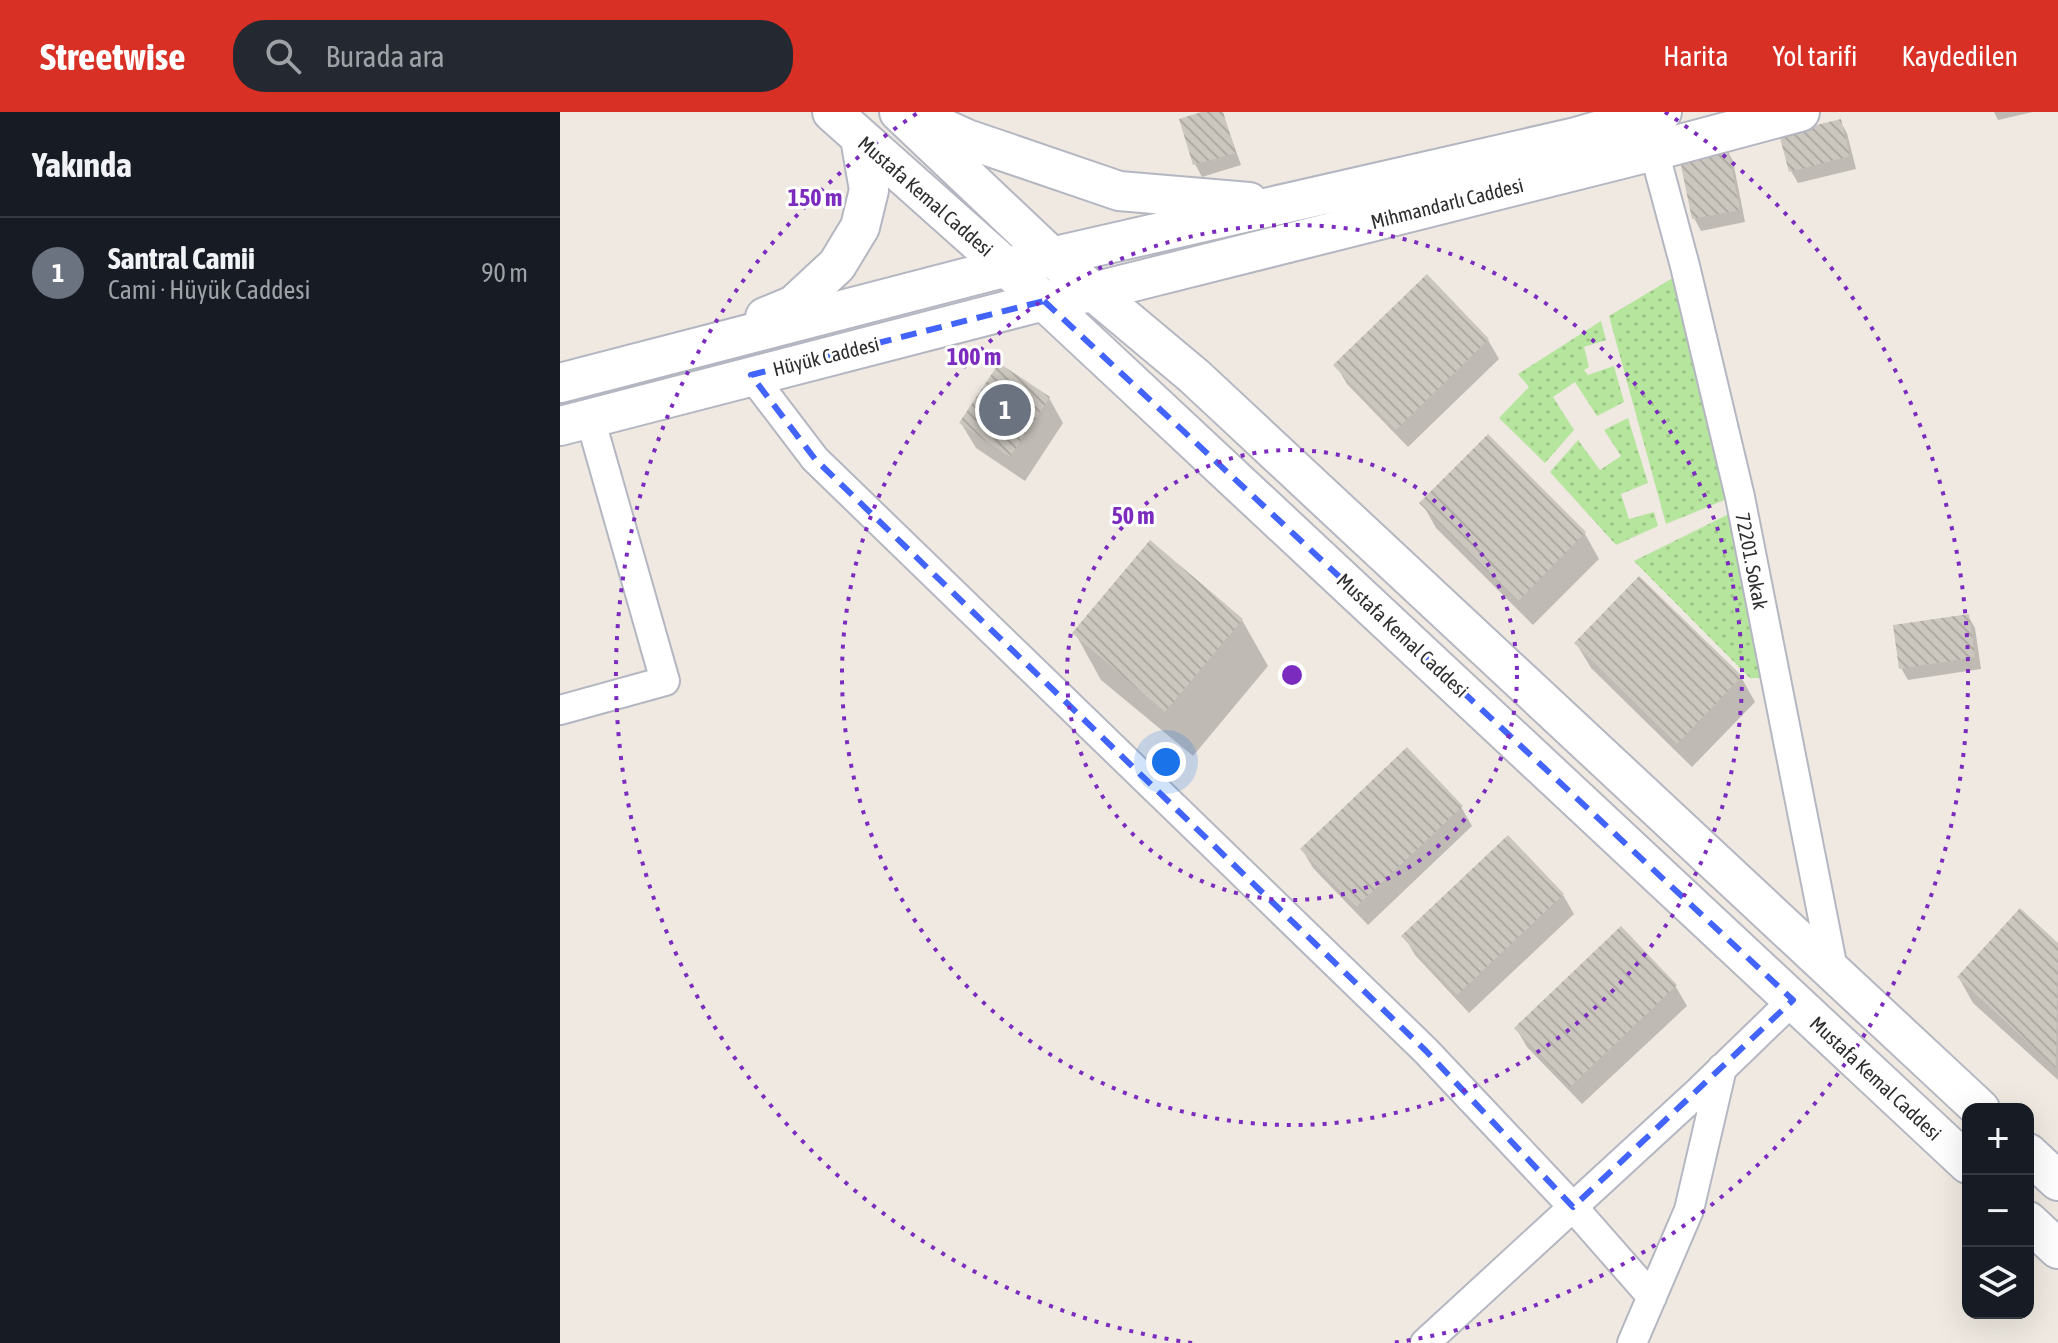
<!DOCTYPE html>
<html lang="tr">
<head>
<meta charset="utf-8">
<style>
  :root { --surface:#171b24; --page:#242831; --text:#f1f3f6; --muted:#9ea1a6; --line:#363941; --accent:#d93025 }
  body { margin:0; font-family:"Asap Condensed",sans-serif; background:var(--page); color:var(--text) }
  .controls { position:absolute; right:24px; bottom:24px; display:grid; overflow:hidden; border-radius:16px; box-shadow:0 8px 32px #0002 }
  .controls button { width:72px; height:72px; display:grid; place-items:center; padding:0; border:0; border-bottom:2px solid var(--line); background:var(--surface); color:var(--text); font:40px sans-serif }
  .you { position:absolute; left:606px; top:650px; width:28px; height:28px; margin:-20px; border:6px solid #fff; border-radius:50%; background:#1a73e8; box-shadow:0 0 0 12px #1a73e833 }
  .badge { display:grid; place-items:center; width:52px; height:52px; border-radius:50%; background:var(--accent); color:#fff; font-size:26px; font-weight:700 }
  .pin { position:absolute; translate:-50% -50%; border:4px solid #fff; box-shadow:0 2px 8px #0006 }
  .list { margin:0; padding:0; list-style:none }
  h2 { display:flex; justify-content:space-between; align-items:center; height:104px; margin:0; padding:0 32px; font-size:34px }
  h2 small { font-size:26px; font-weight:400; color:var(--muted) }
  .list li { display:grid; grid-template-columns:52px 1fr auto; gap:24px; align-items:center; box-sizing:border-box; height:112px; padding:0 32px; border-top:2px solid var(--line) }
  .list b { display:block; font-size:30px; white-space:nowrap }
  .list p { margin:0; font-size:26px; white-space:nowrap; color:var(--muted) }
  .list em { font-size:26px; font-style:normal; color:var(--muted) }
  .icon { flex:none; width:44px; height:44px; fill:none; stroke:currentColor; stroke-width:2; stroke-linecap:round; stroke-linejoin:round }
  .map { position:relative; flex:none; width:1498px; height:1231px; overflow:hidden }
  header { display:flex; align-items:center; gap:48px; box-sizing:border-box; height:112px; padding:0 40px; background:var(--accent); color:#fff }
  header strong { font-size:38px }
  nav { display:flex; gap:44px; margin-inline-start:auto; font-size:28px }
  .search { width:560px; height:72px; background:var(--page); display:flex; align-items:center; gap:20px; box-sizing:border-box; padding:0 28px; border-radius:32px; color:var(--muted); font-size:30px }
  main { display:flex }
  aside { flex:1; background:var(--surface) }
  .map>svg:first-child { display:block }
  .grass { fill:url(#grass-dots) }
  .shadow { fill:#0003 }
  .building { fill:url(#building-back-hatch) }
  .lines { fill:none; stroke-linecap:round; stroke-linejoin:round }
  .street-casing { stroke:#b4b7c1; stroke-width:32 }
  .secondary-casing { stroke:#b4b7c1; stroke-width:42 }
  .street { stroke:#fff; stroke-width:28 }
  .secondary { stroke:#fff; stroke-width:38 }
  .marked { fill:none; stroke:#4264fb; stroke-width:6; stroke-dasharray:16 10; stroke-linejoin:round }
  .ring { fill:none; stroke:#7b2cbf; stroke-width:4; stroke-dasharray:4 8 }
  .labels { text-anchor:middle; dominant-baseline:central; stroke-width:6; stroke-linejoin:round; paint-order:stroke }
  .street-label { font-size:20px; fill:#2e2e2e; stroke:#fff }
  .centre { fill:#7b2cbf; stroke:#fff; stroke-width:4 }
  .ring-label { font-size:24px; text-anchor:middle; font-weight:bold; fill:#7b2cbf; stroke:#fff; stroke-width:6; stroke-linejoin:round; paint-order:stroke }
</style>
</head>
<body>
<header>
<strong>Streetwise</strong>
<div class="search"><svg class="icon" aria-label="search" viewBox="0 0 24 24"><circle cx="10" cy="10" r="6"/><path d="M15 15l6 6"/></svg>Burada ara</div>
<nav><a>Harita</a><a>Yol tarifi</a><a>Kaydedilen</a></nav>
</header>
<main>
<aside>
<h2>Yakında<small></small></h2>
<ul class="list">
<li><span class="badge" style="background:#6b7280">1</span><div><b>Santral Camii</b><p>Cami · Hüyük Caddesi</p></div><em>90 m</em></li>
</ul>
</aside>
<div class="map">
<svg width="1498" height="1231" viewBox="0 0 1498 1231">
  <defs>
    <pattern id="grass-dots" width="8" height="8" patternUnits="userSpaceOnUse" patternTransform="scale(2)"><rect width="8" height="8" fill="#b6e59e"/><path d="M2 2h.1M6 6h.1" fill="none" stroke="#9dc588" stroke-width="1.8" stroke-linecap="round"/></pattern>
    <pattern id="building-back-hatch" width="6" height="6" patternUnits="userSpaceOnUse" patternTransform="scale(2)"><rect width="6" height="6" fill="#cbc7bf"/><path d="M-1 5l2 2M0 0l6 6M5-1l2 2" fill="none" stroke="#afaba4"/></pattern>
  </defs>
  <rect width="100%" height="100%" fill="#efe9e1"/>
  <path class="grass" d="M 1116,164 L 1167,387 L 1106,412 L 1049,204 Z
    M 1041,209 L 1046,228 L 1024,235 L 1029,255 L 1024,258 L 1028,263 L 1054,254 L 1064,290 L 1037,304 L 1015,270 L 993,285 L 1014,318 L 985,351 L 939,306 L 969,275 L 958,262 Z
    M 1068,306 L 1088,371 L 1061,382 L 1069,407 L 1094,400 L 1098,414 L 1056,433 L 990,360 L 1018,328 L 1040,358 L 1061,344 L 1044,318 Z
    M 1169,402 L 1201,566 L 1190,566 L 1074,449 Z"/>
  <path class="shadow" d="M 648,0 L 662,0 L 681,53 L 642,65 L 635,52 L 622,8 Z
    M 1434,0 L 1473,0 L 1438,8 Z
    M 1280,9 L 1287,21 L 1296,57 L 1238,71 L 1231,59 Z
    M 1166,36 L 1173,49 L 1185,110 L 1141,119 L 1134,106 Z
    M 928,228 L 939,247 L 848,335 L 787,272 L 776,253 Z
    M 489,286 L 503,311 L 465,369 L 416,336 L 401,311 Z
    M 928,325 L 1025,422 L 1039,447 L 973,513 L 876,416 L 862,391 Z
    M 1408,504 L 1415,516 L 1421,557 L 1348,568 L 1341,556 Z
    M 682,508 L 708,554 L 633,644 L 541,568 L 515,521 Z
    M 1016,531 L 1181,565 L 1195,590 L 1132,655 L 1031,556 Z
    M 901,695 L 912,714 L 808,813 L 753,756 L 742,737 Z
    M 948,726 L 1003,783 L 1014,802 L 909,901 L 855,843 L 844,824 Z
    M 1460,799 L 1498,834 L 1498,968 L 1413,891 L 1399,866 Z
    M 1061,817 L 1116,875 L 1127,894 L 1022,992 L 967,935 L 956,916 Z"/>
  <path class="building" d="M 641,0 L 663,0 L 676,41 L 633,53 L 619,7 Z
    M 1281,7 L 1290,44 L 1229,60 L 1219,22 Z
    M 1167,34 L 1180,98 L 1132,107 L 1119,44 Z
    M 867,162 L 929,227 L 836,318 L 773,253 Z
    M 439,251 L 490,285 L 450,345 L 399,311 Z
    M 928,322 L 1026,420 L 958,489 L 859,391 Z
    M 590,428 L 683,507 L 605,600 L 512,521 Z
    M 1079,464 L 1182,564 L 1117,632 L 1014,531 Z
    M 1409,502 L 1415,545 L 1339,557 L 1333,513 Z
    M 847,635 L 903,694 L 796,795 L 740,737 Z
    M 948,723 L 1004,782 L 897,883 L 841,824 Z
    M 1460,796 L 1498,831 L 1496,956 L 1397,865 Z
    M 1061,814 L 1117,873 L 1010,975 L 954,916 Z"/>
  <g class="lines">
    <defs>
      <path id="street" d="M 1094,39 L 1125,154 L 1180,385 L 1274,862
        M 191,263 L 255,347 L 866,939 L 1013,1095 L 1092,1185
        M 0,598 L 105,569 L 30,306
        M 865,1231 L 1138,980 L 1233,888
        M 1072,1231 L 1129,1098 L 1162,956"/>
      <path id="secondary" d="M 272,0 L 484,189 L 1408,1052
        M 339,0 L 493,146 L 634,264 L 1420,997
        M 361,6 L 407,27 L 559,79 L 689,90
        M 205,205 L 234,193 L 277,153 L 300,115 L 309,78 L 300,26
        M 0,271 L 447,155 L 1016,25 L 1102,0
        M 0,314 L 484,189 L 533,180 L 1094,39 L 1240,0
        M 1468,1041 L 1498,1069
        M 1468,1109 L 1498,1137"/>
    </defs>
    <use href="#street" class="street-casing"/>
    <use href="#secondary" class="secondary-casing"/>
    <use href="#street" class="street"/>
    <use href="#secondary" class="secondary"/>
  </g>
  <path class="marked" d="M 484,189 L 1233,888 L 1013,1095 L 866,939 L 255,347 L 191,263 Z"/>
  <g class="ring">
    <circle cx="732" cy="563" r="225"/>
    <circle cx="732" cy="563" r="450"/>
    <path d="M632 1231A675 675 0 0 1 359 0M1105 0A675 675 0 0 1 832 1231"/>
  </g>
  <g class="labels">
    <g class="street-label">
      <text transform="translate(366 84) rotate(41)">Mustafa Kemal Caddesi</text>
      <text transform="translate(887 91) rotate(-14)">Mihmandarlı Caddesi</text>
      <text transform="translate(266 244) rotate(-14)">Hüyük Caddesi</text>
      <text transform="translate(1192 449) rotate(79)">72201. Sokak</text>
      <text transform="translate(843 523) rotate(43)">Mustafa Kemal Caddesi</text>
      <text transform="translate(1316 966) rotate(43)">Mustafa Kemal Caddesi</text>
    </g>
  </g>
  <circle cx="732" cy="563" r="12" class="centre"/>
  <g class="ring-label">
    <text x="255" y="94">150 m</text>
    <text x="414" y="253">100 m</text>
    <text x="573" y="412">50 m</text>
  </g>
</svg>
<div class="controls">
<button>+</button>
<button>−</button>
<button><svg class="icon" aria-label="layers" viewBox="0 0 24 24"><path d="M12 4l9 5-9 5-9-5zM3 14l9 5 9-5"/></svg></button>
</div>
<div class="you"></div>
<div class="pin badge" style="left:445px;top:298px;background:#6b7280">1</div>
</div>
</main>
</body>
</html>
